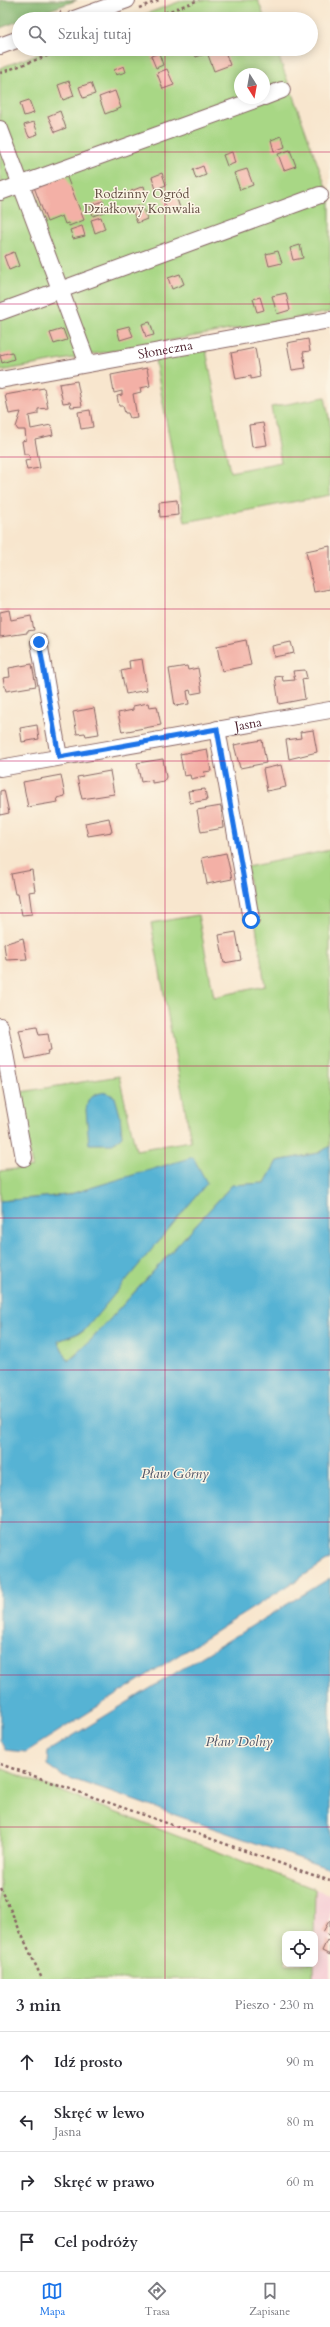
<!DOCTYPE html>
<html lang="pl">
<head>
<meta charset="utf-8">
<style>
  :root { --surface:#fff; --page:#f2f2f3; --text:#2b2b33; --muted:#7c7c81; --line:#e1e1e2; --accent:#1a73e8 }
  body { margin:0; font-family:Cardo,serif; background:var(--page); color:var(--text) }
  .controls { position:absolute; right:12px; bottom:12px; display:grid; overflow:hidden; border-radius:8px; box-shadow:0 2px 10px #0003 }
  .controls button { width:36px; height:36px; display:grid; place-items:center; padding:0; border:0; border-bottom:1px solid var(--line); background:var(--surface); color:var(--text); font:20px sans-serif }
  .compass { position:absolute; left:234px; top:68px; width:36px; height:36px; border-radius:50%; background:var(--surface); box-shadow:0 2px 10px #0003; rotate:169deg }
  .stop { position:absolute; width:12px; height:12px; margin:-9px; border:3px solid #1a73e8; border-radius:50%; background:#fff }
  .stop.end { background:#1a73e8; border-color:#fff; box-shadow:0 1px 4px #0008 }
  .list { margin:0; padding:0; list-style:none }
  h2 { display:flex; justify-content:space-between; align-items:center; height:52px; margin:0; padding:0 16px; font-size:17px }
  h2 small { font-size:13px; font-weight:400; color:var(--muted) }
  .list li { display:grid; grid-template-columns:26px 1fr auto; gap:12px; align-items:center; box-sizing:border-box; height:60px; padding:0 16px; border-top:1px solid var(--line) }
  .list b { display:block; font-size:15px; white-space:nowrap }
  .list p { margin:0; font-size:13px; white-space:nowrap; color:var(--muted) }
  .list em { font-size:13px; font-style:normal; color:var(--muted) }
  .icon { flex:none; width:22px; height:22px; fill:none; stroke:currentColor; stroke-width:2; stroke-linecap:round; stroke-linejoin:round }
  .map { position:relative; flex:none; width:330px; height:1979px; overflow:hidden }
  .search { position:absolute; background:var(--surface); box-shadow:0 2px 10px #0003; left:12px; right:12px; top:12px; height:44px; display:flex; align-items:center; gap:10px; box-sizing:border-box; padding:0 14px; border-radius:22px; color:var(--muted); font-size:15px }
  .sheet { height:292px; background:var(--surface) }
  nav { display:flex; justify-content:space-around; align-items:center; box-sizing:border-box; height:56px; border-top:1px solid var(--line); background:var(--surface); font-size:11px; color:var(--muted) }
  nav a { display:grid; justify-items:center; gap:2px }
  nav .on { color:var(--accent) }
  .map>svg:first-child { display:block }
  .built { fill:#f6cfd6 }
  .green { fill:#a8d785; stroke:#797b58; fill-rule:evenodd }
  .forest { fill:#86b872; stroke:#686c4e }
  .water { fill:#56b3d4; stroke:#506980 }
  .building { fill:#f3b0a6 }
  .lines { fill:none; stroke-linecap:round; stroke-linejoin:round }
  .minor-casing { stroke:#876564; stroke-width:18 }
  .path { stroke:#876564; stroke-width:2.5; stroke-dasharray:3 3; stroke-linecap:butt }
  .minor { stroke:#fff; stroke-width:16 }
  .route { stroke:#1a73e8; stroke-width:5 }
  .grid { fill:none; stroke:#c2185b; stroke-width:1; stroke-opacity:0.55 }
  .labels { text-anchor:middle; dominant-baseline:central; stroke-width:3; stroke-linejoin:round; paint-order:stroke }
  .park-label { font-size:13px; fill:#624d42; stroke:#fcf5e5 }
  .street-label { font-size:13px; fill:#4a1f2b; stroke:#fcf5e5 }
  .water-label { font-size:14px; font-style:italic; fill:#4e5366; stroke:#fcf5e5 }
</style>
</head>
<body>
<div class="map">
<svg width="330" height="1979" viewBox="0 0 330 1979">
  <rect width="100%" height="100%" fill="#fcf5e5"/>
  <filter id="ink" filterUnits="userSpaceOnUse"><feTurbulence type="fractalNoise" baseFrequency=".025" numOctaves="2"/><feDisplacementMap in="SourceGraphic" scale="8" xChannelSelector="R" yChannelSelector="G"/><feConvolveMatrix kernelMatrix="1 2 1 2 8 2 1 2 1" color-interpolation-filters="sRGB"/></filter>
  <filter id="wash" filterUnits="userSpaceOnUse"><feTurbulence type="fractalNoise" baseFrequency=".012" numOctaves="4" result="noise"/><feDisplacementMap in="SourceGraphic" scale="16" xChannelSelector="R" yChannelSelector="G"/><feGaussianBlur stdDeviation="0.9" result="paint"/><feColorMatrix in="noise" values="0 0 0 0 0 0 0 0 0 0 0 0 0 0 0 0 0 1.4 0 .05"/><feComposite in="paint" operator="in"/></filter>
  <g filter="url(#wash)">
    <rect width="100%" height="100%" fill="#f8e6ce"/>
    <path class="built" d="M 315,1889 L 330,1894 L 330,1979 L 313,1979 Z"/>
    <path class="green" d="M 184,0 L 258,0 L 265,19 L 132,19 Z
      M 51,49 L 276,49 L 330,198 L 330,312 L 0,371 L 0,68 ZM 240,74 L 264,74 L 264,98 L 240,98 Z
      M 206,350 L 230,472 L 281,462 L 271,407 L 325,397 L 330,423 L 330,495 L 185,522 L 155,360 Z
      M 330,850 L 330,1146 L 319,1153 L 277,1161 L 265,1183 L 232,1185 L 91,1340 L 67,1361 L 58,1341 L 84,1331 L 192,1158 L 67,1195 L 0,1201 L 0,1171 L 32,1167 L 21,1092 L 119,1076 L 136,1150 L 191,1141 L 151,923 L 198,915 L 214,997 L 265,986 L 247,867 Z
      M 0,1768 L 315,1889 L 314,1934 L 285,1934 L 285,1964 L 313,1964 L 313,1979 L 0,1979 Z"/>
    <path class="forest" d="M 0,0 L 77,0 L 25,19 L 19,19 L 19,21 L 0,28 Z"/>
    <path class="water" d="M 106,1092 L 115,1097 L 120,1115 L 122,1136 L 113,1144 L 89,1144 L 86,1110 L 88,1100 L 96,1094 Z
      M 330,1146 L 330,1559 L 26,1752 L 5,1750 L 0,1740 L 0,1201 L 67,1195 L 193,1157 L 207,1183 L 84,1331 L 58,1341 L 68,1361 L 91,1340 L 232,1185 L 265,1183 L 277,1161 L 319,1153 Z
      M 330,1578 L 330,1869 L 61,1775 L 47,1765 L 48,1751 Z"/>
    <g id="blocks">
      <path class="building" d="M 193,49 L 206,49 L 208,53 L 196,57 Z
        M 224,49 L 230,65 L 214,71 L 208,55 Z
        M 159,53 L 163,65 L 156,68 L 151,56 Z
        M 124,66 L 126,72 L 116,75 L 114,70 Z
        M 167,69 L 174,85 L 163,89 L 157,73 Z
        M 69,81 L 74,96 L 63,100 L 58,85 Z
        M 91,83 L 95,94 L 83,98 L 79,87 Z
        M 115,91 L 121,108 L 105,114 L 99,97 Z
        M 29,100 L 34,113 L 24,116 L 20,103 Z
        M 60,111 L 66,128 L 55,132 L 48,116 Z
        M 34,122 L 38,134 L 29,137 L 24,125 Z
        M 282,136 L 285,147 L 274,151 L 271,140 Z
        M 290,150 L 296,166 L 284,170 L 278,154 Z
        M 232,152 L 235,163 L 227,166 L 223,155 Z
        M 203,166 L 206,175 L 196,179 L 193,170 Z
        M 247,169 L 253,185 L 240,190 L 234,173 Z
        M 162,173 L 166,185 L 156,189 L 152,177 Z
        M 66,175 L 84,220 L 69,226 L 68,223 L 65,224 L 62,216 L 47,222 L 34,187 Z
        M 144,186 L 146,194 L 133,199 L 131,191 Z
        M 175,193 L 180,208 L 168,212 L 163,198 Z
        M 103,201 L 106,211 L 93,216 L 90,206 Z
        M 142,205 L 147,219 L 137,223 L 132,208 Z
        M 101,217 L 105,229 L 95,233 L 91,220 Z
        M 82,226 L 85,236 L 73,239 L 70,230 Z
        M 300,245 L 303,258 L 293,260 L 290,248 Z
        M 278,251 L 282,263 L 269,266 L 266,254 Z
        M 14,252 L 19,266 L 9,270 L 4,256 Z
        M 180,274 L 184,284 L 172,289 L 168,278 Z
        M 286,293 L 290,310 L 277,314 L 272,296 Z
        M 260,297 L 264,310 L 257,312 L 253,299 Z
        M 150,322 L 154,335 L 146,337 L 142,324 Z
        M 129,326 L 133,336 L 120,340 L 117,329 Z
        M 63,329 L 67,340 L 54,344 L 50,333 Z
        M 308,339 L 310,351 L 303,352 L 306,368 L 292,370 L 287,343 Z
        M 255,348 L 260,377 L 251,379 L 251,376 L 236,379 L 231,353 Z
        M 12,352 L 14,359 L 2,363 L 0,355 Z
        M 147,368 L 150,386 L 140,388 L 141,392 L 133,394 L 137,417 L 130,418 L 128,413 L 125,413 L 123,406 L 119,406 L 117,396 L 122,395 L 122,391 L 114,393 L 111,375 Z
        M 77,381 L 82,406 L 71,407 L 70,402 L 63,403 L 59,384 Z
        M 44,388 L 48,408 L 38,409 L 38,414 L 29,416 L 31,429 L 51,425 L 53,435 L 35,439 L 40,468 L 27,470 L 25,461 L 30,460 L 29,454 L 24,454 L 22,441 L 26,440 L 25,430 L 18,430 L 16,427 L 21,412 L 9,414 L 5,395 Z
        M 90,410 L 93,427 L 81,429 L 78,412 Z
        M 263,423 L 267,445 L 252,447 L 249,425 Z
        M 177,500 L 178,515 L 160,517 L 159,502 Z
        M 330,546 L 330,589 L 314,592 L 306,551 Z
        M 9,610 L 11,620 L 31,616 L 34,630 L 27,631 L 27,633 L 0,637 L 0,612 Z
        M 246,640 L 251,665 L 222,671 L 217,646 Z
        M 291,642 L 294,653 L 274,657 L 272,646 Z
        M 142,659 L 147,690 L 126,694 L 121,671 L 130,669 L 129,661 Z
        M 32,664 L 36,686 L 6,691 L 3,678 L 10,677 L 9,668 Z
        M 187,666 L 188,670 L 198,668 L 202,692 L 191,694 L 190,690 L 187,691 L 189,704 L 175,706 L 169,669 Z
        M 305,670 L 307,678 L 302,679 L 305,699 L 279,704 L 275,677 L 282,676 L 283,681 L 295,680 L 293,671 Z
        M 148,703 L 149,707 L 157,706 L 161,725 L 122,732 L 118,713 L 133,710 L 133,706 Z
        M 94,708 L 99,734 L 86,736 L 85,733 L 77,734 L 73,712 Z
        M 37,725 L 39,739 L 22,742 L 20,728 Z
        M 313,730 L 317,752 L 289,759 L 286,740 L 301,738 L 300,732 Z
        M 262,740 L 266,763 L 240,768 L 234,745 Z
        M 207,749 L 211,771 L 204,772 L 205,776 L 191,779 L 190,775 L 184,776 L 180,754 Z
        M 163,759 L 166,777 L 164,781 L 152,783 L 152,780 L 141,782 L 137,763 Z
        M 281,765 L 286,787 L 267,791 L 263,769 Z
        M 110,771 L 114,794 L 82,799 L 77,777 Z
        M 61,775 L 65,796 L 57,798 L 58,802 L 28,807 L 23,782 Z
        M 205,789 L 207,800 L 190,803 L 188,791 Z
        M 4,790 L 9,813 L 0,815 L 0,791 Z
        M 221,806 L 223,828 L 201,832 L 197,810 Z
        M 109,818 L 112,832 L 88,836 L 85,823 Z
        M 226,853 L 232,879 L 207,884 L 202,858 Z
        M 32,870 L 35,891 L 29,892 L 32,914 L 22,915 L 18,894 L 15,894 L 11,874 Z
        M 236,932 L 241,960 L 224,963 L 219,935 Z
        M 23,938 L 27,959 L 6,960 L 4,944 Z
        M 37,1027 L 39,1035 L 48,1034 L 51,1050 L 47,1051 L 48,1054 L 26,1059 L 19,1030 Z
        M 329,1921 L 330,1922 L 330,1936 L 323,1932 Z
        M 327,1940 L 330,1942 L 330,1955 L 322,1951 Z"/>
    </g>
  </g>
  <g filter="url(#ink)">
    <use href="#blocks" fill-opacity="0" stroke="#876564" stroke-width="1"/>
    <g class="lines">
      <defs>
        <g id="minor">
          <path d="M 74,19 L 127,0"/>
          <path d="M 0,46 L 19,39"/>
          <path d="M 264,97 L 282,90"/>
          <path d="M 0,129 L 85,356 L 86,364"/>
          <path d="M 0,192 L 260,98"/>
          <path d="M 0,312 L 320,195"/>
          <path id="s1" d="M 0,380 L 330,320"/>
          <path d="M 39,642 L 59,757"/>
          <path d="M 217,729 L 251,919"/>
          <path id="s2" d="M 0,768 L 330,710"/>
          <path d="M 0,1026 L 24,1158"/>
        </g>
      </defs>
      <use href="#minor" class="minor-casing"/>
      <path class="path" d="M 139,8 L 159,0
        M 43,19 L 61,12
        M 148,19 L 199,0
        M 0,73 L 66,49
        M 0,1764 L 330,1881
        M 0,1887 L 42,1979"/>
      <use href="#minor" class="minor"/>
    </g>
  </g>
  <g class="lines" filter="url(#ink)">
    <path class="route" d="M 39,642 L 59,757 L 217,729 L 251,920"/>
  </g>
  <path class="grid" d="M 165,0 L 165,19M 165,49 L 165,1979M 0,152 L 330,152M 0,304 L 330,304M 0,457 L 330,457M 0,609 L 330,609M 0,761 L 330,761M 0,913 L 330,913M 0,1066 L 330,1066M 0,1218 L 330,1218M 0,1370 L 330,1370M 0,1522 L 330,1522M 0,1675 L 330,1675M 0,1827 L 330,1827"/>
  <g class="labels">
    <g class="park-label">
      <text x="142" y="194">Rodzinny Ogród<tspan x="142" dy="15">Działkowy Konwalia</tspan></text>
    </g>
    <g class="street-label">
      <text stroke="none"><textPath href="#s1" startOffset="168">Słoneczna</textPath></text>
      <text stroke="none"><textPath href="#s2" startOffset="252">Jasna</textPath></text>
    </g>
    <g class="water-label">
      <text x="175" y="1473">Pław Górny</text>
      <text x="239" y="1741">Pław Dolny</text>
    </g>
  </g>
</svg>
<div class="controls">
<button><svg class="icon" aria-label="locate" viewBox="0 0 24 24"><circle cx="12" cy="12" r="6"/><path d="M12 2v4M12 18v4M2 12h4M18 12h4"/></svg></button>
</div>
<svg class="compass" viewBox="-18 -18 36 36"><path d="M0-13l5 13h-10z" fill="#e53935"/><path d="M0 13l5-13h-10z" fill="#7c7c81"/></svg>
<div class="stop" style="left:251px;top:920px"></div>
<div class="stop end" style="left:39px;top:642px"></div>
<div class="search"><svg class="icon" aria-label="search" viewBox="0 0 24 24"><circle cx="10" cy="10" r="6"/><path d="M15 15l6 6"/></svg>Szukaj tutaj</div>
</div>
<section class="sheet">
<h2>3 min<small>Pieszo · 230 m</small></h2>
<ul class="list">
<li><svg class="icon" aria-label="ahead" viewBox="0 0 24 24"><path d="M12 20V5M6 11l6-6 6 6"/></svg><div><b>Idź prosto</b></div><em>90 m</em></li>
<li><svg class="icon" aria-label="left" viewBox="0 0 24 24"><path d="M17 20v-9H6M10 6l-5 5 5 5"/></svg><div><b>Skręć w lewo</b><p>Jasna</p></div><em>80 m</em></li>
<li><svg class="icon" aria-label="right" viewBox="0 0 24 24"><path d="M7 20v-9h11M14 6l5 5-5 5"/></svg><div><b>Skręć w prawo</b></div><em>60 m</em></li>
<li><svg class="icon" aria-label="arrive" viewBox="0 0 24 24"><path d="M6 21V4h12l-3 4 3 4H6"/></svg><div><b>Cel podróży</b></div></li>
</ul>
</section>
<nav>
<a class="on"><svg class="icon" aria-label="map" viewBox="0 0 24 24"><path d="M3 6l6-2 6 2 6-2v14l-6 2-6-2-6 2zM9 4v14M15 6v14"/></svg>Mapa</a>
<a><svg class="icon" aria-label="directions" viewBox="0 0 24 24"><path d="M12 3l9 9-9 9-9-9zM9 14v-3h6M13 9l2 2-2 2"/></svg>Trasa</a>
<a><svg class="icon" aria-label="saved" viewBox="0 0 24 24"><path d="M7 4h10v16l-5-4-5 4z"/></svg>Zapisane</a>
</nav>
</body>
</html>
